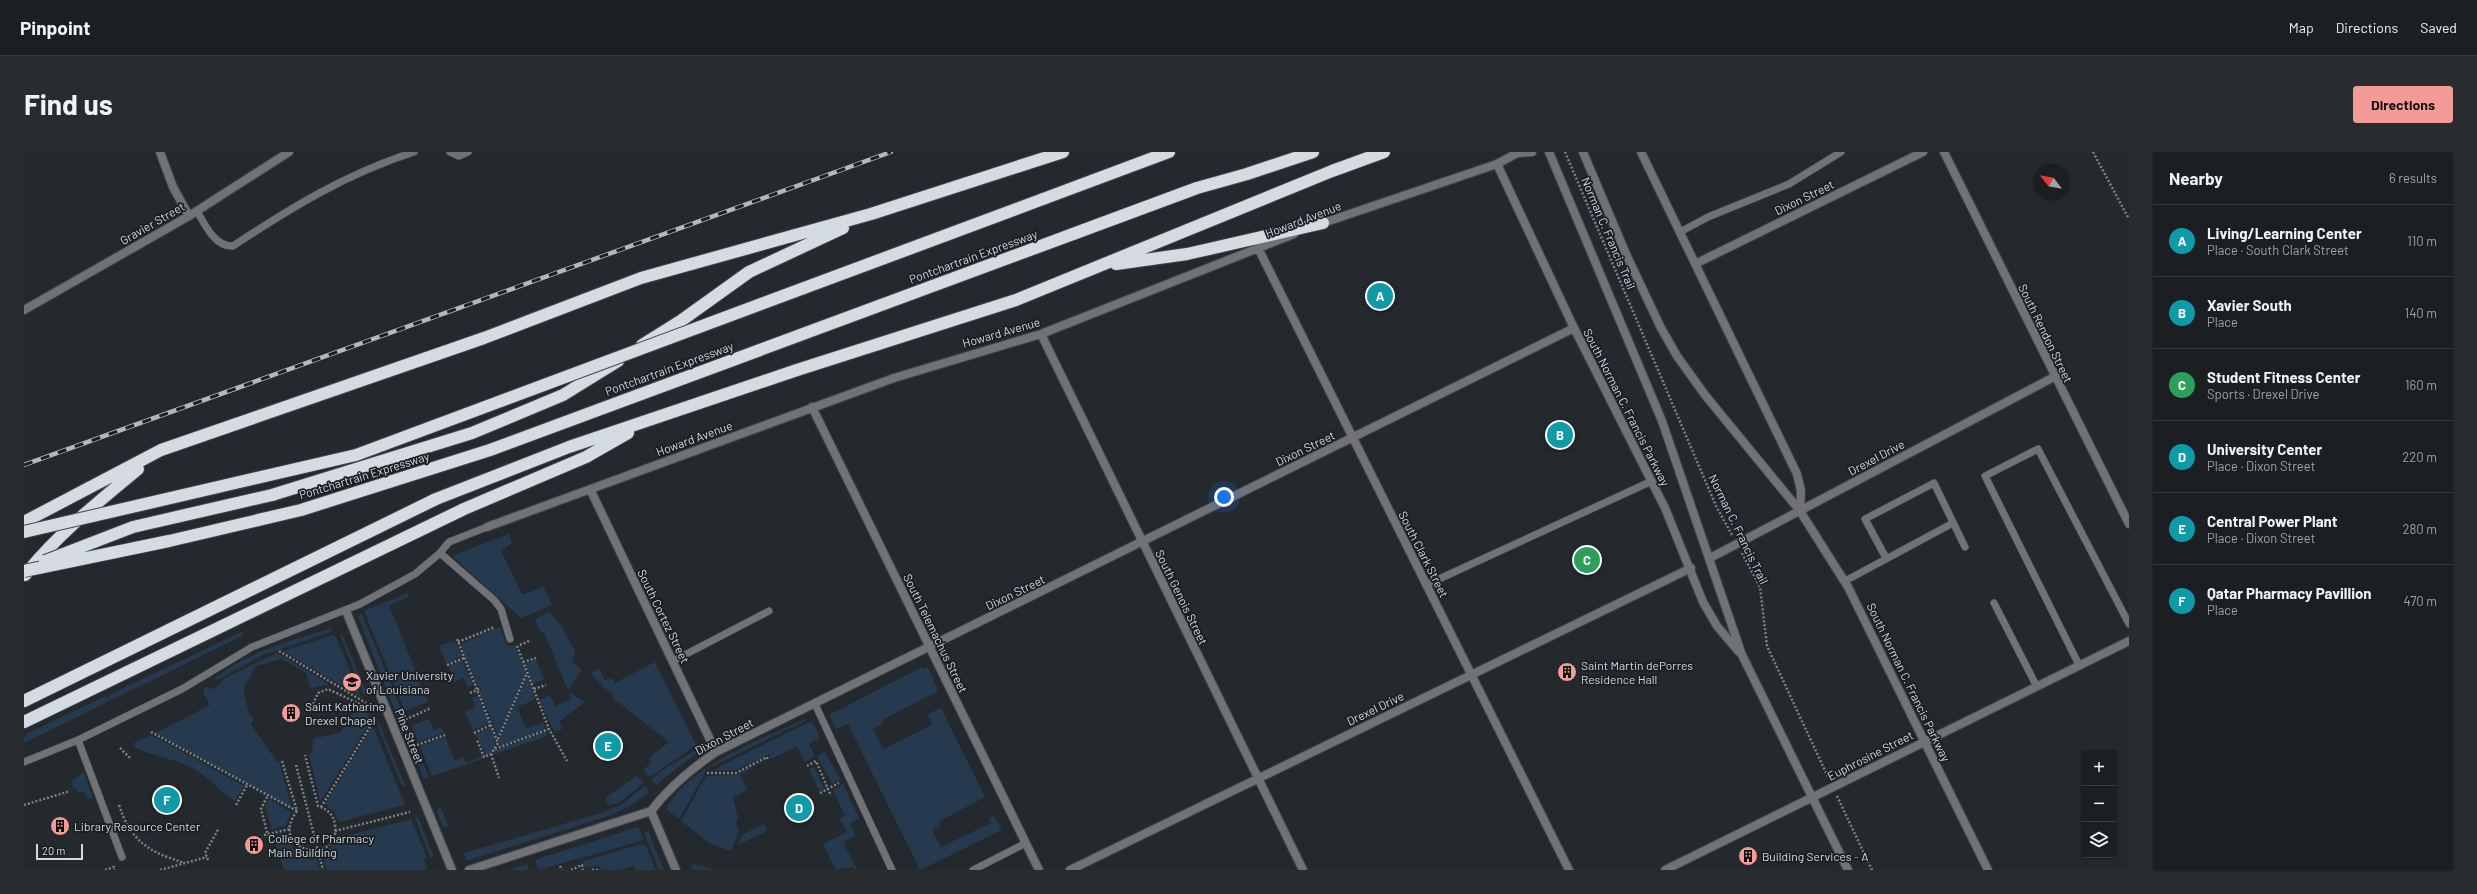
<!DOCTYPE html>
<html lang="en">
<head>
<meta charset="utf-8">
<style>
  :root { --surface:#1b1f22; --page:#282c2f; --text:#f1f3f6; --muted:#a0a2a5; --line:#393d40; --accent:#f59b97 }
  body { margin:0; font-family:Barlow,sans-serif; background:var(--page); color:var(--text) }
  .controls { position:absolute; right:12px; bottom:12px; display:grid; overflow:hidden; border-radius:4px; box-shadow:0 1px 3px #0004 }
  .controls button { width:36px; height:36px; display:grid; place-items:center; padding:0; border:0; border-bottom:1px solid var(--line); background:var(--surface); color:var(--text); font:20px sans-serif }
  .compass { position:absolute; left:2009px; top:12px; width:36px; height:36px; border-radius:50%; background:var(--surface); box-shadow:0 1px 3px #0004; rotate:301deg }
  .scale { position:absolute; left:12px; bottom:10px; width:47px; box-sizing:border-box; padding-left:4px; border:2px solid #d5d9dc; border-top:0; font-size:11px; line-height:14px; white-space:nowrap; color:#d5d9dc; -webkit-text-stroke:3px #1a1f24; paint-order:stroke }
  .you { position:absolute; left:1200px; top:345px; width:14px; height:14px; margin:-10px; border:3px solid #fff; border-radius:50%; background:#1a73e8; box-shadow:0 0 0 6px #1a73e833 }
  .badge { display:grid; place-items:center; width:26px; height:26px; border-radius:50%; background:var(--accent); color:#fff; font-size:13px; font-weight:700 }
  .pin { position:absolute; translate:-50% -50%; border:2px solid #fff; box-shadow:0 1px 4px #0006 }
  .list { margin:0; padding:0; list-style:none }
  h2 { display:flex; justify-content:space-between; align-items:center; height:52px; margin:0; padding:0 16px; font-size:17px }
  h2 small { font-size:13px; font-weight:400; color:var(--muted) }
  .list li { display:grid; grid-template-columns:26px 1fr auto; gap:12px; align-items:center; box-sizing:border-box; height:72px; padding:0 16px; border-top:1px solid var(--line) }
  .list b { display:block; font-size:15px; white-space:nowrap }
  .list p { margin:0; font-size:13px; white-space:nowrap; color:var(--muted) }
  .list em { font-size:13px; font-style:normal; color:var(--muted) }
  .icon { flex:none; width:22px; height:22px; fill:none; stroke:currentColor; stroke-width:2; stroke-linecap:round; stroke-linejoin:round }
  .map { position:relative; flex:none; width:2105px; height:718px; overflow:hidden; border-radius:4px }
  header { display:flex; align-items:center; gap:24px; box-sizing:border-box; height:56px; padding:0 20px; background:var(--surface); border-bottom:1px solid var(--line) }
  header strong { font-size:19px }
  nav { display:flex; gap:22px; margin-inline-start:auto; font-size:14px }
  .intro { display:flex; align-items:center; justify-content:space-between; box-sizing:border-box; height:96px; padding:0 24px }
  h1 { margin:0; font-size:28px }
  .button { padding:10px 18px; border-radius:4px; background:var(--accent); color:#111; font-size:14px; font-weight:700 }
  main { display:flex; gap:24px; padding:0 24px }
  aside { flex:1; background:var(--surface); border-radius:4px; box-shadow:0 1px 3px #0004 }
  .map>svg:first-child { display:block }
  .green { fill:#253a4f }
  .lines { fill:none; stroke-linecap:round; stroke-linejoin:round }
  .service-casing { stroke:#40454a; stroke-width:8 }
  .minor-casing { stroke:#40454a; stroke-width:10 }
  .tertiary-casing { stroke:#40454a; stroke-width:10 }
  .motorway-casing { stroke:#40454a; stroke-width:14 }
  .path { stroke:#7e8286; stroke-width:2.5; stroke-dasharray:2 2; stroke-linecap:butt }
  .service { stroke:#707275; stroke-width:7 }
  .minor { stroke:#707275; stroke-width:8 }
  .tertiary { stroke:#707275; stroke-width:8 }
  .motorway { stroke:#d4dbe2; stroke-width:12 }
  .rail-casing { stroke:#b4b8bc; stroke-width:4.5 }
  .rail { stroke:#1a1f24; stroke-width:3; stroke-dasharray:9; stroke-linecap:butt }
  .motorway-bridge-casing { stroke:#40454a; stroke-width:14; stroke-linecap:butt }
  .motorway-bridge { stroke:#d4dbe2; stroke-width:12 }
  .labels { text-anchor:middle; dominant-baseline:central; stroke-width:3.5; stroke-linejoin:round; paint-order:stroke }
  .street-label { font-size:12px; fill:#d5d9dc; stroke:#1a1f24 }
  .poi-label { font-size:12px; fill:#d5d9dc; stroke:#1a1f24; text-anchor:start }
</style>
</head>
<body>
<header>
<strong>Pinpoint</strong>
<nav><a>Map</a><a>Directions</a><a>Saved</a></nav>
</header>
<div class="intro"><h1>Find us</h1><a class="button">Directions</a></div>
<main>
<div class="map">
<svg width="2105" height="718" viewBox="0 0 2105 718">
  <rect width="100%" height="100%" fill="#24292e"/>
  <path class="green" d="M 485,382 L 488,391 L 477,399 L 498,442 L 502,442 L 519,434 L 528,453 L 497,466 L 429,405 L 430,403 Z
    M 384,441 L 385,445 L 365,453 L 404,550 L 381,559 L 340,459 Z
    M 525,460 L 537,473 L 551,499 L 548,510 L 558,518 L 544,539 L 520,480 L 517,481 L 511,467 Z
    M 337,461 L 338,462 L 380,564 L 374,566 L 334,465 Z
    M 476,475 L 483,494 L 491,493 L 502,521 L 474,584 L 455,539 L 458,538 L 457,535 L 454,536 L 436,492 Z
    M 307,476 L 308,480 L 239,503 L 193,528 L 191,526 C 223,500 268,488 307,476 Z
    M 217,480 L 219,484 L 216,485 L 0,591 L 0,584 L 2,585 L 4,581 L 82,544 L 84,547 L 85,543 Z
    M 318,482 L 343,542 L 340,543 L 316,483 Z
    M 309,483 L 312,485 L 337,545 L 259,499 Z
    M 431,489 L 438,504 L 422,511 L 415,494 Z
    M 253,501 L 305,532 L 286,537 L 282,521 L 258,507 L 232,514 L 219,537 L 225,562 L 230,566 L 227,572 L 253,610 L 255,610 L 268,656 L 132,581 L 186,553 L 179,540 L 181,535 L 186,535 L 189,538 L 201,526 Z
    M 512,507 L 520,527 L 509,532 L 501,512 Z
    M 438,508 L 449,532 L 444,536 L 440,526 L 430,530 L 425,514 Z
    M 631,510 L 672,593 L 626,625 L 619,618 L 628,610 L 625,606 L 645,590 L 588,545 L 589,541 L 580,536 L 567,521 L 575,517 L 581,528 L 588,526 L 591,531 Z
    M 898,515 L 899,517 L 904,515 L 914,539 L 866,564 L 860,568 L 859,572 L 849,577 L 859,597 L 908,573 L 904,562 L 917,556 L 961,645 L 916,669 L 916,674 L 908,678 L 917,695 L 967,671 L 965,667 L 970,664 L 978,678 L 896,718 L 824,572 L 812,577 L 805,563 Z
    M 503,525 L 511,544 L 510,548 L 493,555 L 502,577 L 519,570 L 521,577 L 474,595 L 475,589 Z
    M 545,540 L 561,550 L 535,570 L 539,576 L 531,581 L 515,548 L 526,543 L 531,554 L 548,547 Z
    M 453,544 L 466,571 L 449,578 L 441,560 L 452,555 L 448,546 Z
    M 325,551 L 344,562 L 347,569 L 296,650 L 285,602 L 288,601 L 289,587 L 317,580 L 329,561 Z
    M 405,567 L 410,578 L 417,575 L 420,581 L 394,590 L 387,574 Z
    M 781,567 L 783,567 L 781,569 L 683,617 L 655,667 L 642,657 C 662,615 740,586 781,567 Z
    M 355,571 L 381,634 L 378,634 L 353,572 Z
    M 783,571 L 789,571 L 796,585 L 785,593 L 791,604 L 781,610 L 773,594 L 747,607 L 745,602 L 712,618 L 687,619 Z
    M 383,572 L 405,625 L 400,627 L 378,574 Z
    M 349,574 L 381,653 L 315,670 L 310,660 L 301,652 Z
    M 465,576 L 467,576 C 471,587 475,599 462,604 L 454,586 L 451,583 Z
    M 522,579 L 523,584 L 468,603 L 471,599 Z
    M 127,583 L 220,634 L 211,649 C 197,641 186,626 170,617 C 151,606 128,605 111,595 L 110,591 Z
    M 421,585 L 431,609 L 439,605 L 442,611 L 458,604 L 458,607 L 408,624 L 396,594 Z
    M 672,598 L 673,601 L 633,632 L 631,632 L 628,628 L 637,619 Z
    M 801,600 L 817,628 L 808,632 L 793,604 Z
    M 741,608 L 716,623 L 723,638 L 709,646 L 714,666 L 712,671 L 715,678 L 707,699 L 687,692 L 657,669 L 682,624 L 713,623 Z
    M 790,615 L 800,636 L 795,639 L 785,617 Z
    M 60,620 L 69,646 L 65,647 L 64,644 L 62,645 L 60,639 L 54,640 L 53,637 L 50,637 L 47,629 Z
    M 612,624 L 620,631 L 596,650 L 585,654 L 581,646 Z
    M 819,632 L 835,666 L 826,672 L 831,683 L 819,690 L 833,718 L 828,715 L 812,718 L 799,692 L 823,680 L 816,667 L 821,664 L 809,638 Z
    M 622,633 L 625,640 L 609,652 L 587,663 L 442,709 L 440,701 L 577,661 L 598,652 Z
    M 245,647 L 267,660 L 262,673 L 248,678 L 241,654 Z
    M 416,654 L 425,675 L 419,675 L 413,659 Z
    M 394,665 L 410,705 L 407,706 L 391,666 Z
    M 387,667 L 403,706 L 400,707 L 403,718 L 302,718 L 298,701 L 308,694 L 313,686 Z
    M 740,672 L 743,679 L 714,693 L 718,683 Z
    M 614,675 L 619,686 L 617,689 L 514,718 L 511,708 Z
    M 624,679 L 640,718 L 635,718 L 620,681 Z
    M 262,680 C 264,696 278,703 292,702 L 296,718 L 260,718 L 249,684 Z
    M 618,692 L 622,694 L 632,718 L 611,718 L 610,714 L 594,718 L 577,718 L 574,713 L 561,716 L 559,709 Z
    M 503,712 L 505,718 L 484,718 Z
    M 667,712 L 695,718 L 669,718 Z"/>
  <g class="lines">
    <defs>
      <path id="service" d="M 426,0 L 435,4 L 444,0
        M 173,59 C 181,73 191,95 209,94 C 268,55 322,22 390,0
        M 1656,80 L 1684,65 L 1765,32 L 1817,0
        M 416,401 L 470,448 L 477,457 L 486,487
        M 1862,406 L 1841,367 L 1910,331 L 1941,395
        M 1821,429 L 1929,371
        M 1402,433 L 1628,329
        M 1970,451 L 2012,533
        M 649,509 L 745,459
        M 2055,513 L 1961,324 L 2014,297 L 2105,472
        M 791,552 L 868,718
        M 54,588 L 98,705
        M 0,610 L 54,588 L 158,537 L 228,495 L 336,452 L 391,422 L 416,401 L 425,390 L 463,375
        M 949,718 L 1002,691"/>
      <path id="minor" d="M 136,0 L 149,35 L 165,64
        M 1617,0 L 1773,322 L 1777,339 L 1776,359
        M 1920,0 L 2105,372
        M 1494,1 L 1508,0
        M 1473,12 L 1495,0
        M 1234,96 L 1545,718
        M 1671,112 L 1899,0
        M 0,158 L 165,64 L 265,0
        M 1017,182 L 1279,718
        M 788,255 L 1015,718
        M 566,337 L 692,600
        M 463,375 L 870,226 L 1017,182 L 1270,82
        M 1686,406 L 2030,225
        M 322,459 L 428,718
        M 627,659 L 652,718
        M 445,718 L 627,659 C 645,635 667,617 692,600 L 1550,176
        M 1046,718 L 1667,416
        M 1641,718 L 2105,489"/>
      <path id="tertiary" d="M 1525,0 L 1638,269 L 1718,503 L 1824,718
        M 1559,0 L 1602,102 L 1637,176 L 1653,204 L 1681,243 L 1776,359 L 1824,435 L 1964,718
        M 1299,71 L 1473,12 L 1550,176 L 1641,356 L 1679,450 L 1693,474 L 1715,500"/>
      <path id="motorway" d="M 1019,47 L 1145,0
        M 1049,82 L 1173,36 L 1223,22 L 1289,0
        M 1092,112 L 1163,102 L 1299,71
        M 618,193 L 658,168 L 725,120 L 819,76
        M 248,343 L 448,281 L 539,243 L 594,209
        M 0,370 L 137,298 L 460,186 L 617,126 L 847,62 L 1039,0
        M 1,423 C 34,382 74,350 114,317
        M 0,549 L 412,347 L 545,295 L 773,218 L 992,148 L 1308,19 L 1360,0
        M 0,570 L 440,357 L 562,305 L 604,281"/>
    </defs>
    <use href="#service" class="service-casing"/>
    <use href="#minor" class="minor-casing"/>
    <use href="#tertiary" class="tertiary-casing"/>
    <use href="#motorway" class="motorway-casing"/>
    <path class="path" d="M 1541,0 L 1692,354 L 1708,383
      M 2069,0 L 2105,67
      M 1718,401 L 1736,435 L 1743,494 L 1804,625
      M 433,487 L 474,591 L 467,602 L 460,605 L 453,588
      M 434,490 L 471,475
      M 496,493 L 505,489
      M 493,494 L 525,577 L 543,609
      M 255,499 L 342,551
      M 499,510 L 512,506
      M 423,513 L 440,506
      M 510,537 L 522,533
      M 446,541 L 457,536
      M 289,552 L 294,541 L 304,537 L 344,556
      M 378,569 L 407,556
      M 127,580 L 273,659
      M 450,581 L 467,573
      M 474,587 L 503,521
      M 393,593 L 421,583
      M 96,596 L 106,606
      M 471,597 L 525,577
      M 467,602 L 475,626
      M 258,609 L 273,659
      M 272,613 L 299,718
      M 783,614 L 792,609 L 807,644
      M 683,621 L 712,621 L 743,605 L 744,609
      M 796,641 L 815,631
      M 1813,644 L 1848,718
      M 243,645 L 237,657 L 244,684
      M 0,653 L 46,639
      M 95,653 C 107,690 125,700 161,711
      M 212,653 L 223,633
      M 297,655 L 349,570
      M 273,659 C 242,700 317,715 311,673 C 310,663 303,657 294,654 L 281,603
      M 311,679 L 386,660
      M 240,683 L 266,677
      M 184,708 L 181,701 L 195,676
      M 536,714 L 538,718
      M 81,718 L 90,715 L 91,718
      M 136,718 L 183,705
      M 547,718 L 558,713 L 559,718
      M 568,718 L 574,718"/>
    <use href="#service" class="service"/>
    <use href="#minor" class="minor"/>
    <use href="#tertiary" class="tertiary"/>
    <use href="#motorway" class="motorway"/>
    <defs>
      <path id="rail" d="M 0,313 L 867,0"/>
    </defs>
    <use href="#rail" class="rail-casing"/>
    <use href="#rail" class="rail"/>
    <defs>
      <path id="motorway-bridge" d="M 0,380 L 332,303 L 1019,47
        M 21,409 L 109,375 L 248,343
        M 0,419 L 145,389 L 277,358 L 466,298 L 1049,82"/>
    </defs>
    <use href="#motorway-bridge" class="motorway-bridge-casing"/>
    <use href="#motorway-bridge" class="motorway-bridge"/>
  </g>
  <defs>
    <symbol id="building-disc" viewBox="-11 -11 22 22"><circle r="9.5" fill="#f59b97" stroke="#1a1f24"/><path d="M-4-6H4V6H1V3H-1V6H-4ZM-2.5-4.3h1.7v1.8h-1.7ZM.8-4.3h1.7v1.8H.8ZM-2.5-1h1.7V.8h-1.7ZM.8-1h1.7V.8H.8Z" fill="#111"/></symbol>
    <symbol id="university-disc" viewBox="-11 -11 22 22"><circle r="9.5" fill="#f59b97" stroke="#1a1f24"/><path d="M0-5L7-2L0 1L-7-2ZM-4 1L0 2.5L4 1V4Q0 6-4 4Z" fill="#111"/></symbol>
  </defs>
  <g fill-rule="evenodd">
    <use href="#building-disc" x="1532" y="509" width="22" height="22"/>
    <use href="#university-disc" x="317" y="519" width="22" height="22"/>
    <use href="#building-disc" x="256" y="550" width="22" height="22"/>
    <use href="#building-disc" x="25" y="663" width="22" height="22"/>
    <use href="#building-disc" x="219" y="682" width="22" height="22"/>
    <use href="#building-disc" x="1713" y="693" width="22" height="22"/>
  </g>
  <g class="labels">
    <g class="street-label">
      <text transform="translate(1780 45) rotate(-26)">Dixon Street</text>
      <text transform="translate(1279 67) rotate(-21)">Howard Avenue</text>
      <text transform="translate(128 71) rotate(-30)">Gravier Street</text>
      <text transform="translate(1585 81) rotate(67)">Norman C. Francis Trail</text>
      <text transform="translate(949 104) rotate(-20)">Pontchartrain Expressway</text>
      <text transform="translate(977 180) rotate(-16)">Howard Avenue</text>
      <text transform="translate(2022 181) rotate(64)">South Rendon Street</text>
      <text transform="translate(645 216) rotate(-20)">Pontchartrain Expressway</text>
      <text transform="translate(1603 255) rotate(63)">South Norman C. Francis Parkway</text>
      <text transform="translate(670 286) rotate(-20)">Howard Avenue</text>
      <text transform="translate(1281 296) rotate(-26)">Dixon Street</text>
      <text transform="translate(1852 305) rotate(-28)">Drexel Drive</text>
      <text transform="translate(340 323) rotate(-17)">Pontchartrain Expressway</text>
      <text transform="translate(1715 377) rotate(64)">Norman C. Francis Trail</text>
      <text transform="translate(1400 402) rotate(63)">South Clark Street</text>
      <text transform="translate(991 440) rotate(-26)">Dixon Street</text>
      <text transform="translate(1158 445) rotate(64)">South Genois Street</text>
      <text transform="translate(640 464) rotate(64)">South Cortez Street</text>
      <text transform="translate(912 481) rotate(64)">South Telemachus Street</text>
      <text transform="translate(1885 530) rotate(64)">South Norman C. Francis Parkway</text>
      <text transform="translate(1351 556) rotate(-26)">Drexel Drive</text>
      <text transform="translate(386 584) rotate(68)">Pine Street</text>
      <text transform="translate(700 584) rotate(-28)">Dixon Street</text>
      <text transform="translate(1846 603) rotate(-27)">Euphrosine Street</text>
    </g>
    <g class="poi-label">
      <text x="1557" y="513">Saint Martin dePorres<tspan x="1557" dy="14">Residence Hall</tspan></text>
      <text x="342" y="523">Xavier University<tspan x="342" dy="14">of Louisiana</tspan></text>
      <text x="281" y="554">Saint Katharine<tspan x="281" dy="14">Drexel Chapel</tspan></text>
      <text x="50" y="674">Library Resource Center</text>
      <text x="244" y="686">College of Pharmacy<tspan x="244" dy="14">Main Building</tspan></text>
      <text x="1738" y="704">Building Services - A</text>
    </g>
  </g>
</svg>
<div class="controls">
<button>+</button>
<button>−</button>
<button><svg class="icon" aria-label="layers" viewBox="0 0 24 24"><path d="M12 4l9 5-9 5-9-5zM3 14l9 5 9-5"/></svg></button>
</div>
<svg class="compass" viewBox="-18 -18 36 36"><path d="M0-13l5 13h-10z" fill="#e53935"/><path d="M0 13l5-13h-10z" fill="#a0a2a5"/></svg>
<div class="scale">20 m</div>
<div class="you"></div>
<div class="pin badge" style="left:1356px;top:144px;background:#0f9aa8">A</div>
<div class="pin badge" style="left:1536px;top:283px;background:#0f9aa8">B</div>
<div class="pin badge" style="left:1563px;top:408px;background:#2e9e5b">C</div>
<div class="pin badge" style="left:775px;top:656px;background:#0f9aa8">D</div>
<div class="pin badge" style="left:584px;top:594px;background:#0f9aa8">E</div>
<div class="pin badge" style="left:143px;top:648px;background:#0f9aa8">F</div>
</div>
<aside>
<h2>Nearby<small>6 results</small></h2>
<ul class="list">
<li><span class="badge" style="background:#0f9aa8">A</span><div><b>Living/Learning Center</b><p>Place · South Clark Street</p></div><em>110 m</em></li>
<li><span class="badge" style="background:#0f9aa8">B</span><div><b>Xavier South</b><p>Place</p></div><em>140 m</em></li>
<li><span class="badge" style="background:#2e9e5b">C</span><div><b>Student Fitness Center</b><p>Sports · Drexel Drive</p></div><em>160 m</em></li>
<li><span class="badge" style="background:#0f9aa8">D</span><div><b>University Center</b><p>Place · Dixon Street</p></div><em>220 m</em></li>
<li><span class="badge" style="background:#0f9aa8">E</span><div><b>Central Power Plant</b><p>Place · Dixon Street</p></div><em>280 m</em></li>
<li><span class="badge" style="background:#0f9aa8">F</span><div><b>Qatar Pharmacy Pavillion</b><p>Place</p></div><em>470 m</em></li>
</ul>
</aside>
</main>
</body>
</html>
